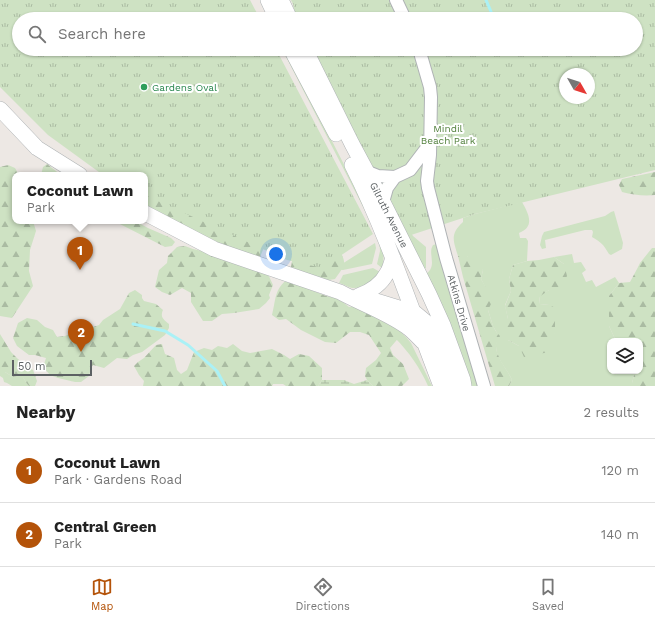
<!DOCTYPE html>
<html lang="en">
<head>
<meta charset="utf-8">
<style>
  :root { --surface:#fff; --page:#f2f2f2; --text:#222; --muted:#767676; --line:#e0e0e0; --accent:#b45309 }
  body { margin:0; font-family:"Work Sans",sans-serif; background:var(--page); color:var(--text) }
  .controls { position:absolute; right:12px; bottom:12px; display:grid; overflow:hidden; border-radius:8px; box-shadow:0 1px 3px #0004 }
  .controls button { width:36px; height:36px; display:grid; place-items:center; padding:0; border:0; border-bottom:1px solid var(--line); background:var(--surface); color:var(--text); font:20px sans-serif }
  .compass { position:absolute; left:559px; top:68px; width:36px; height:36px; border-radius:50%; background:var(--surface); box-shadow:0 1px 3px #0004; rotate:129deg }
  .scale { position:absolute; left:12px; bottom:10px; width:80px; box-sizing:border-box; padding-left:4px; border:2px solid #5c6163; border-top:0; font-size:11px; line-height:14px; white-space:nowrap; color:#5c6163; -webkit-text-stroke:3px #fff; paint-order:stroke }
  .you { position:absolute; left:276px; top:254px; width:14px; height:14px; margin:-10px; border:3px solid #fff; border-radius:50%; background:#1a73e8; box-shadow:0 0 0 6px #1a73e833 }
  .badge { display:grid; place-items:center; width:26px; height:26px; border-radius:50%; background:var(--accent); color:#fff; font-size:13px; font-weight:700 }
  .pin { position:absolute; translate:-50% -33px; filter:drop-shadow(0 1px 2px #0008) }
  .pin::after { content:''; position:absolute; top:21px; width:14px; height:12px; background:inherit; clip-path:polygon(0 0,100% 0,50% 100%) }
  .popup { position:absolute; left:12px; top:172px; width:136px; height:52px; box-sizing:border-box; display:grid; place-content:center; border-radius:8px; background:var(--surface); filter:drop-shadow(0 1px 3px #0005); font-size:13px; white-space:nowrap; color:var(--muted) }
  .popup b { font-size:15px; color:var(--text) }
  .popup::after { content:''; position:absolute; left:50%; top:100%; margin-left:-8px; border:8px solid transparent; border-top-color:var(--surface) }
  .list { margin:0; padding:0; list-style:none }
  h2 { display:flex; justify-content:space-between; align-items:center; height:52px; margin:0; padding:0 16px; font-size:17px }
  h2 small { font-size:13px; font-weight:400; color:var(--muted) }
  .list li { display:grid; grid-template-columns:26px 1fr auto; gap:12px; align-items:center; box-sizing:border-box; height:64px; padding:0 16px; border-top:1px solid var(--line) }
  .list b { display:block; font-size:15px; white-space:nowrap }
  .list p { margin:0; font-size:13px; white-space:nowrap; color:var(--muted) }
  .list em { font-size:13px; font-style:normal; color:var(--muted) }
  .icon { flex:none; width:22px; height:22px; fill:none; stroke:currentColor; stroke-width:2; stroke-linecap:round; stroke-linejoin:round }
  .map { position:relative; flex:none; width:655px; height:386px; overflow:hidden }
  .search { position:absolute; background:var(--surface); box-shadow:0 1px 3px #0004; left:12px; right:12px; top:12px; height:44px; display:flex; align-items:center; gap:10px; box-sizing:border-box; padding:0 14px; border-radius:22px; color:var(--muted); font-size:15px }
  .sheet { height:180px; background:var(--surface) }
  nav { display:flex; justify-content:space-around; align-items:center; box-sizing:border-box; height:56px; border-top:1px solid var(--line); background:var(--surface); font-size:11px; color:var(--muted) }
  nav a { display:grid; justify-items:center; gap:2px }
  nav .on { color:var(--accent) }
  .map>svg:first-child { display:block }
  .grass { fill:#cee2c3 }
  .forest { fill:url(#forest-firs) }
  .wetland { fill:url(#wetland-marsh) }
  .park { fill:url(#park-tufts); fill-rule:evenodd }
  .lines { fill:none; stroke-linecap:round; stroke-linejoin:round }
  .stream { stroke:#aaf1f6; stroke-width:3 }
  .minor-casing { stroke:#afb3b5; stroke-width:14 }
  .tertiary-casing { stroke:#afb3b5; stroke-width:16 }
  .minor { stroke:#fff; stroke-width:12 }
  .tertiary { stroke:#fff; stroke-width:15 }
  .leisure-dot { fill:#2e9e5b; stroke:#fff; stroke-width:1.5 }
  .labels { text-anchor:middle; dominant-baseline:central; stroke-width:4; stroke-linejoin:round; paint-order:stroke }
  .leisure-label { font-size:10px; fill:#27864d; stroke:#fff; text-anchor:start }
  .park-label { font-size:10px; fill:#52803d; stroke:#fff }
  .street-label { font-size:10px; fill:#5c6163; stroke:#fff }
</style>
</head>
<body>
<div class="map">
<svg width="655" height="386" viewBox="0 0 655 386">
  <defs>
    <pattern id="forest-firs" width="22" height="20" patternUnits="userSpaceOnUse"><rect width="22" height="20" fill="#cee2c3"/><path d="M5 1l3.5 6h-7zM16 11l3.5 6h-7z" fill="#aabba2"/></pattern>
    <pattern id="wetland-marsh" width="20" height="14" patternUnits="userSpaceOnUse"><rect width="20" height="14" fill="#cee2c3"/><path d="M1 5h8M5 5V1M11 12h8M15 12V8" fill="none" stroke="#aabba2"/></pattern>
    <pattern id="park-tufts" width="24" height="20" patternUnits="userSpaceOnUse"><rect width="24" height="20" fill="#cee2c3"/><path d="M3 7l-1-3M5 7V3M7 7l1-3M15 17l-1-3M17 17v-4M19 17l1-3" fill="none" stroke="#aabba2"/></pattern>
  </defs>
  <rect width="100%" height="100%" fill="#ede8e4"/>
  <path class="grass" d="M 282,49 L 285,49 L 381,237 C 383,248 385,257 382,268 L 377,264 L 380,251 L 379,238 Z
    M 392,198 L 400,213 L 413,236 L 426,247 L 426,268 L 422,270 Z
    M 522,202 C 529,214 535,227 519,233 L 520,238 L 526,238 L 528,241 L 527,261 L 513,265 L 509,279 L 511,291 L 505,305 L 508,319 L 508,340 L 519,346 L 555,333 L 555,322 L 549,305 L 540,304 L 539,296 L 549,290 L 564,264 L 554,257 L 572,254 L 574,263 L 581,262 L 586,270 L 582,273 L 586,282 L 592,280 L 596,287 L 615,277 L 619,283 L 609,296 L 609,326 L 616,341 L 610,341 L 610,371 L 635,371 L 632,383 L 632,386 L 509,386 L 512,380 C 507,368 495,358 496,344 C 496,341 497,338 498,335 L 493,326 L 488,310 L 485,287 L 481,279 L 483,270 L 467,256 L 458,256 C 453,240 450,234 463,222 L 463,218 L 475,214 Z
    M 614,211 L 623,243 L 622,249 L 611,255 L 609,254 C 603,244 602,243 592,237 L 593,232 L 592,230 L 585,230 L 545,240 L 546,248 L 542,249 L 540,245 L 542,236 L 544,232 L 605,216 L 611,212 Z
    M 375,243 L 376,248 L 372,264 L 343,270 L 334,269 Z
    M 437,244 L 480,386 L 467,386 L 424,275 C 439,267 427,254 433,245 Z
    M 373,268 L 380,272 C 373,280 364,289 352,288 C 348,287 343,284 339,283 L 343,275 Z
    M 399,330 L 406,337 L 411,343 L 432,386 L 428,386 C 420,368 409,352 395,338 Z
    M 0,372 L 5,372 L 13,377 L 20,374 C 24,377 25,382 29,386 L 12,386 L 7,383 L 4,382 L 3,378 L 0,376 Z"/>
  <path class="forest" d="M 47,164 L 61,175 L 41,175 L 43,167 Z
    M 8,165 L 15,168 L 19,175 L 15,175 L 15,221 L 33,221 L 36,231 L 30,250 L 29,271 L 33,286 L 12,318 L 0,316 L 0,167 Z
    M 655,172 L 655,195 C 644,196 633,195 622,192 L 619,185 L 622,179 Z
    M 145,179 L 268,238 L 260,257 L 251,260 L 168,222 L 157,211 L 148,211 L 145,209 Z
    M 114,221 L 135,221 L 148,228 L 171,238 L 175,242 L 172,246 L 165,247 Z
    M 185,246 L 193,249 L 211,253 L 267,272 L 273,285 L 269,295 L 270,298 L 266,303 L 259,309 L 234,313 L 222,314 L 212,321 L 203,321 L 191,302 L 191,293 L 182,288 L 170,295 L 162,292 L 155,287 L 159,270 L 167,263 L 168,256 L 177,247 Z
    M 338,247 C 347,264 346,264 335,279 L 323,281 L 290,271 L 293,257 Z
    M 652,248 L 655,248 L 655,386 L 632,386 L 632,383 L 635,371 L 640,371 L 640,341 L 616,341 L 609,326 L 609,296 L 619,283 L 630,282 L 637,269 L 640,263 Z
    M 458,256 L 467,256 L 480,262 L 483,270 L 481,279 L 493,300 L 488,310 C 491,319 493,330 500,336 C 499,339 496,342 496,345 C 495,356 508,370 512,380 L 509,386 L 495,386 L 463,277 Z
    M 554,257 L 564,264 L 567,276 L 560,290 L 549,290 L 539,297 L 540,304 L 549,305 L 558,309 L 555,322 L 555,333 L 549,352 L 524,357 L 519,346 L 508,340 L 501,331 L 508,319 L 505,306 L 511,291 L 509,279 L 513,265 L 527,261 L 539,260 Z
    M 288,279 L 300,282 L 306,288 L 326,296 L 339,299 L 349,307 L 362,306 L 399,327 L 401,335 L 390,348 L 393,355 L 403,364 L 409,379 L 402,386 L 373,386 L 367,380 L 365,376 L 366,368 L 376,360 L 381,353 L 369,335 L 360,332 L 350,332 L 336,343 L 325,342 L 301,330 L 286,319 L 279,320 L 272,315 C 276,300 274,289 288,279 Z
    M 135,290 L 142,295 L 142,298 L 144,301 L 156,304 L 163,310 C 160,317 163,319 169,324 L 169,328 L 165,335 L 142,352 L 133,355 L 127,359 L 117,358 L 104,368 L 93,365 L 91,368 L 89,376 L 81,382 L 75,382 L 58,378 L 50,375 L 43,367 L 46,358 L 35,355 L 29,355 L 17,346 L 13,338 L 18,323 L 27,318 L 37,320 L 45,327 L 53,330 L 57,337 L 65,336 L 75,332 L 81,331 L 99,325 L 103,320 L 120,309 L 129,293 Z
    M 0,334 L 11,352 L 18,359 L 33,370 L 37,381 L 35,386 L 29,386 C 25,382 24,377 20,375 L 13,377 L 5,372 L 0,372 Z
    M 162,344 L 165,354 L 174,358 L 177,370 L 181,374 L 187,370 L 194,352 L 204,348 L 212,350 L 218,346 L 227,348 L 233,344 L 242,351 L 250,353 L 272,349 L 284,355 L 290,359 L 299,354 L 309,356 L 322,368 L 322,380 L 318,386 L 286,386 L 283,384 L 273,384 L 272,386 L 143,386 L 144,381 L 139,375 L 134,366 L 138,362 L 144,358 L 156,345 Z"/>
  <path class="wetland" d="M 322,380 L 344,380 L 354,384 L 367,380 L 373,386 L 318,386 Z"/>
  <path class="park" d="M 0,0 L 250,0 L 260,19 L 19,19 L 19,49 L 276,49 L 373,234 L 322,268 L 287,260 L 145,195 L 145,175 L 103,175 L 48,135 L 0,87 Z
    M 291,0 L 655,0 L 655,170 L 475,214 L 405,237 L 310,49 L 636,49 L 636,19 L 296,19 L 293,4 ZM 565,74 L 589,74 L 589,98 L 565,98 Z"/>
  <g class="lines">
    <path class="stream" d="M 486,0 L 492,14
      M 133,324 L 165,331 L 188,345 L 217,371 L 225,386"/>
    <defs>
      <path id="minor" d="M 396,0 L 405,19
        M 419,49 L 430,87 L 431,97 L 430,155 L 427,181 L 428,188 L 446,258 L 484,386
        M 363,170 L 378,176 L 395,177
        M 383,202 L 387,188 L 395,177 L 410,170 L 429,145"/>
      <path id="tertiary" d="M 268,0 L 277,19
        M 281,0 L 290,19
        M 291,49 L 336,134
        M 305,49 L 352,144 L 383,202 L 429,294 L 443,325 L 463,380 L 464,386
        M 0,109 L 37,148 L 80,175
        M 352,165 C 388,236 412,312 441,386
        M 145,213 L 214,249 L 340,292 C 362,304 386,312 407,327 C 413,331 418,337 423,342
        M 358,296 C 369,292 381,285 387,273 C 390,269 391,263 393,258
        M 376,301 L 415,313 L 427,323 L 433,331 L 441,349 L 445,363 L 455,386"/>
    </defs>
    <use href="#minor" class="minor-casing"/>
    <use href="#tertiary" class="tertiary-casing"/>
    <use href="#minor" class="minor"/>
    <use href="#tertiary" class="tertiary"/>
  </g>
  <circle class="leisure-dot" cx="144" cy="87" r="4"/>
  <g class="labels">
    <g class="leisure-label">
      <text x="152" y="87">Gardens Oval</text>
    </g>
    <g class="park-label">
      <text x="448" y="128">Mindil<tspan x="448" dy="12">Beach Park</tspan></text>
    </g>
    <g class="street-label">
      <text transform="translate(389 215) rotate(63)">Gilruth Avenue</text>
      <text transform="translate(459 303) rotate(74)">Atkins Drive</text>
    </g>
  </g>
</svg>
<div class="controls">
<button><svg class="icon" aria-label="layers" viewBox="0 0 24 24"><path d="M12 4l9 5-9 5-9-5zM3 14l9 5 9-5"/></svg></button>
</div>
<svg class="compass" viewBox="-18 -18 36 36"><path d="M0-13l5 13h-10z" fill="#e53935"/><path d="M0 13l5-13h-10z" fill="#767676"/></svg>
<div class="scale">50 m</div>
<div class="you"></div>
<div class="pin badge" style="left:80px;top:270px">1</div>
<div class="popup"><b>Coconut Lawn</b>Park</div>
<div class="pin badge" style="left:81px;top:352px">2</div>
<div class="search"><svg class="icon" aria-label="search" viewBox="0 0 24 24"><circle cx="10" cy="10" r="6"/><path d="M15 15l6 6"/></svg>Search here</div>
</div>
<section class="sheet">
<h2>Nearby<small>2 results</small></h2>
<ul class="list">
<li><span class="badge">1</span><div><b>Coconut Lawn</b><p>Park · Gardens Road</p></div><em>120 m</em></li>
<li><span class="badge">2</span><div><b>Central Green</b><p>Park</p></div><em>140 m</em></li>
</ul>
</section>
<nav>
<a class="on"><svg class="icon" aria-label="map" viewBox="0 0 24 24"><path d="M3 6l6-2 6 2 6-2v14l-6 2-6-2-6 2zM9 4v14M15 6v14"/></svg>Map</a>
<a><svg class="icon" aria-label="directions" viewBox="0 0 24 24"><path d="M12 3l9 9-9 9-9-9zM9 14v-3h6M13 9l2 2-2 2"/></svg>Directions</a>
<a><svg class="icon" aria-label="saved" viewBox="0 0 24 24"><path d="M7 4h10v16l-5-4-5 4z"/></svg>Saved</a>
</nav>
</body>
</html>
